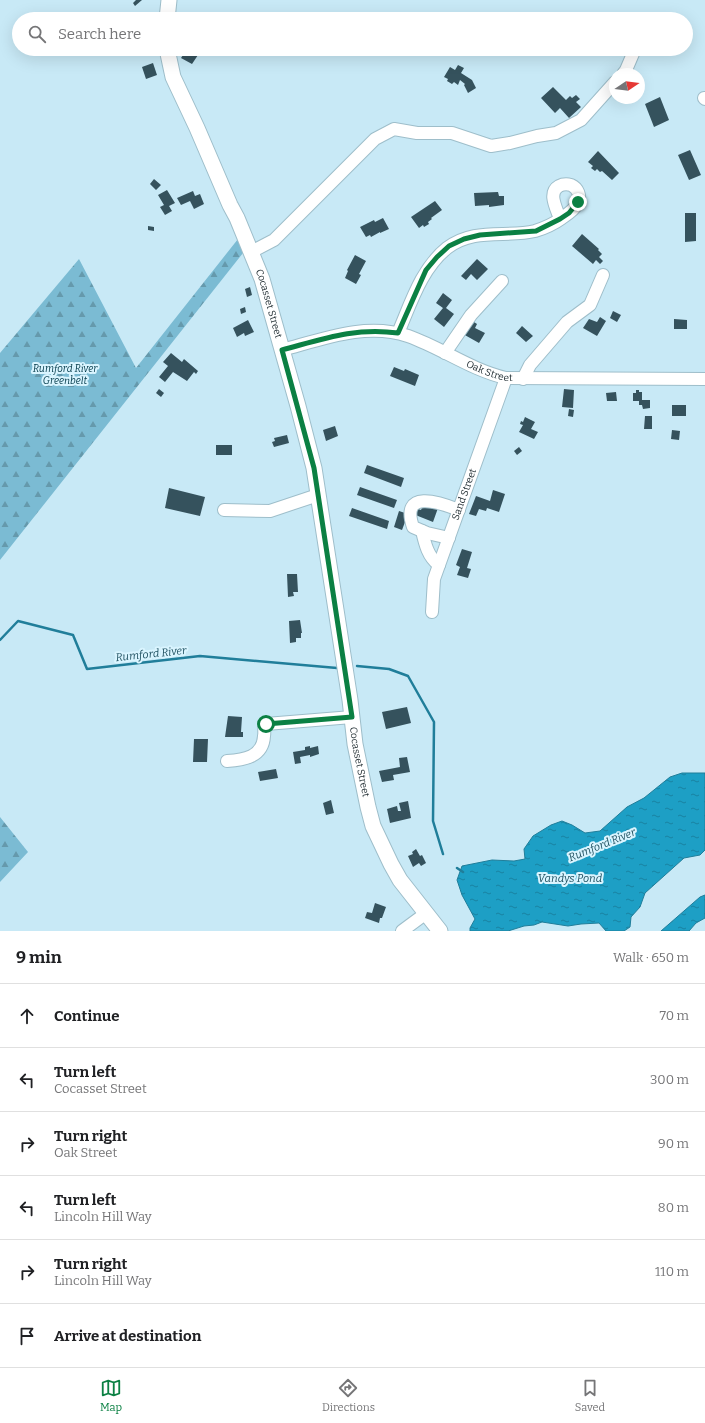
<!DOCTYPE html>
<html lang="en">
<head>
<meta charset="utf-8">
<style>
  :root { --surface:#fff; --page:#f6f6f6; --text:#202124; --muted:#757577; --line:#e0e0e0; --accent:#0b8043 }
  body { margin:0; font-family:Bitter,serif; background:var(--page); color:var(--text) }
  .compass { position:absolute; left:609px; top:68px; width:36px; height:36px; border-radius:50%; background:var(--surface); box-shadow:0 4px 16px #0002; rotate:77deg }
  .stop { position:absolute; width:12px; height:12px; margin:-9px; border:3px solid #0b8043; border-radius:50%; background:#fff }
  .stop.end { background:#0b8043; border-color:#fff; box-shadow:0 1px 4px #0008 }
  .list { margin:0; padding:0; list-style:none }
  h2 { display:flex; justify-content:space-between; align-items:center; height:52px; margin:0; padding:0 16px; font-size:17px }
  h2 small { font-size:13px; font-weight:400; color:var(--muted) }
  .list li { display:grid; grid-template-columns:26px 1fr auto; gap:12px; align-items:center; box-sizing:border-box; height:64px; padding:0 16px; border-top:1px solid var(--line) }
  .list b { display:block; font-size:15px; white-space:nowrap }
  .list p { margin:0; font-size:13px; white-space:nowrap; color:var(--muted) }
  .list em { font-size:13px; font-style:normal; color:var(--muted) }
  .icon { flex:none; width:22px; height:22px; fill:none; stroke:currentColor; stroke-width:2; stroke-linecap:round; stroke-linejoin:round }
  .map { position:relative; flex:none; width:705px; height:931px; overflow:hidden }
  .search { position:absolute; background:var(--surface); box-shadow:0 4px 16px #0002; left:12px; right:12px; top:12px; height:44px; display:flex; align-items:center; gap:10px; box-sizing:border-box; padding:0 14px; border-radius:22px; color:var(--muted); font-size:15px }
  .sheet { height:436px; background:var(--surface) }
  nav { display:flex; justify-content:space-around; align-items:center; box-sizing:border-box; height:56px; border-top:1px solid var(--line); background:var(--surface); font-size:11px; color:var(--muted) }
  nav a { display:grid; justify-items:center; gap:2px }
  nav .on { color:var(--accent) }
  .map>svg:first-child { display:block }
  .forest { fill:url(#forest-firs) }
  .water { fill:url(#water-ripples); stroke:#207e9a }
  .lines { fill:none; stroke-linecap:round; stroke-linejoin:round }
  .stream { stroke:#207e9a; stroke-width:2.5 }
  .building { fill:#35525d }
  .minor-casing { stroke:#9ebeca; stroke-width:14 }
  .major-casing { stroke:#9ebeca; stroke-width:17 }
  .minor { stroke:#fff; stroke-width:12 }
  .major { stroke:#fff; stroke-width:15 }
  .route { stroke:#0b8043; stroke-width:5 }
  .labels { text-anchor:middle; dominant-baseline:central; stroke-width:4; stroke-linejoin:round; paint-order:stroke }
  .street-label { font-size:10px; fill:#263237; stroke:#daf5ff }
  .park-label { font-size:10px; font-style:italic; fill:#013848; stroke:#daf5ff }
  .water-label { font-size:11px; font-style:italic; fill:#225363; stroke:#daf5ff }
</style>
</head>
<body>
<div class="map">
<svg width="705" height="931" viewBox="0 0 705 931">
  <defs>
    <pattern id="forest-firs" width="22" height="20" patternUnits="userSpaceOnUse"><rect width="22" height="20" fill="#7bbbd3"/><path d="M5 1l3.5 6h-7zM16 11l3.5 6h-7z" fill="#6599ac"/></pattern>
    <pattern id="water-ripples" width="26" height="14" patternUnits="userSpaceOnUse"><rect width="26" height="14" fill="#1d9fc5"/><path d="M2 4q2-2 4 0t4 0M15 11q2-2 4 0t4 0" fill="none" stroke="#1982a1"/></pattern>
  </defs>
  <rect width="100%" height="100%" fill="#c8e9f6"/>
  <path class="forest" d="M 238,239 L 243,253 L 0,560 L 0,353 L 79,259 L 136,368 Z
    M 0,817 L 28,852 L 0,882 Z"/>
  <path class="water" d="M 682,773 L 705,773 L 705,850 L 700,855 L 684,858 L 645,893 L 640,907 L 631,917 L 630,927 L 624,931 L 606,931 L 599,923 L 581,924 L 568,926 L 542,922 L 534,925 L 524,926 L 508,931 L 470,931 L 470,928 L 475,919 L 462,895 L 457,880 L 462,866 L 492,860 L 514,861 L 525,859 L 524,849 L 533,836 L 551,825 L 562,821 L 572,825 L 585,833 L 600,831 L 627,807 L 644,798 L 670,777 Z
    M 705,895 L 705,918 L 696,923 L 689,931 L 661,931 L 700,897 Z"/>
  <g class="lines">
    <path class="stream" d="M 0,640 L 18,621 L 73,635 L 87,669 L 200,656 L 337,668
      M 357,666 L 389,669 L 408,676 L 434,722 L 433,821 L 443,854
      M 457,868 L 463,872"/>
  </g>
  <path class="building" d="M 136,0 L 142,0 L 135,6 L 133,3 Z
    M 187,49 L 193,51 L 194,49 L 207,49 L 204,54 L 200,52 L 192,64 L 181,58 Z
    M 153,63 L 157,75 L 146,79 L 142,67 Z
    M 458,65 L 464,68 L 461,73 L 472,80 L 476,88 L 468,93 L 464,85 L 465,84 L 460,80 L 458,85 L 454,82 L 452,84 L 447,81 L 448,79 L 444,77 L 450,67 L 455,70 Z
    M 553,87 L 566,100 L 570,96 L 572,98 L 576,95 L 580,99 L 576,102 L 581,107 L 569,118 L 560,108 L 555,113 L 541,98 Z
    M 660,97 L 669,120 L 654,127 L 645,104 Z
    M 690,150 L 701,175 L 689,180 L 678,155 Z
    M 598,151 L 619,173 L 612,180 L 602,171 L 600,172 L 597,169 L 595,171 L 591,168 L 593,166 L 588,162 Z
    M 154,179 L 161,185 L 156,190 L 150,184 Z
    M 167,190 L 175,203 L 169,206 L 172,211 L 165,215 L 160,207 L 164,205 L 158,195 Z
    M 193,191 L 195,196 L 200,194 L 204,204 L 194,209 L 190,201 L 181,205 L 177,198 Z
    M 498,192 L 499,196 L 504,196 L 504,205 L 489,207 L 489,205 L 475,206 L 474,193 Z
    M 435,201 L 442,210 L 431,218 L 432,219 L 428,222 L 429,224 L 424,227 L 423,225 L 419,228 L 411,217 Z
    M 685,213 L 696,213 L 696,241 L 685,242 Z
    M 383,218 L 389,229 L 380,233 L 380,232 L 371,237 L 370,235 L 366,237 L 360,227 L 374,220 L 375,222 Z
    M 148,226 L 154,227 L 154,231 L 148,230 Z
    M 582,234 L 599,249 L 598,250 L 602,254 L 599,257 L 603,261 L 600,264 L 596,260 L 593,264 L 572,246 Z
    M 355,255 L 366,261 L 359,274 L 361,275 L 356,284 L 345,278 L 348,271 L 347,270 Z
    M 477,259 L 488,269 L 477,280 L 471,274 L 466,280 L 461,276 Z
    M 250,287 L 252,295 L 247,297 L 245,289 Z
    M 443,293 L 452,300 L 446,308 L 454,314 L 444,327 L 434,319 L 443,308 L 436,303 Z
    M 245,307 L 246,312 L 241,314 L 240,309 Z
    M 613,311 L 621,315 L 617,322 L 610,318 Z
    M 600,317 L 606,321 L 597,336 L 583,328 L 589,319 L 597,322 Z
    M 674,319 L 687,320 L 687,329 L 674,329 Z
    M 248,320 L 254,332 L 245,336 L 244,333 L 237,337 L 233,328 Z
    M 471,320 L 477,324 L 475,328 L 485,333 L 479,343 L 463,334 Z
    M 522,326 L 533,336 L 526,342 L 516,333 Z
    M 171,353 L 182,362 L 184,359 L 198,371 L 196,374 L 194,372 L 187,381 L 173,372 L 165,382 L 159,377 L 168,366 L 163,362 Z
    M 394,367 L 404,371 L 405,369 L 419,375 L 415,386 L 390,376 Z
    M 159,389 L 164,393 L 161,397 L 156,393 Z
    M 564,389 L 574,390 L 573,408 L 562,407 Z
    M 636,390 L 639,390 L 639,392 L 642,392 L 642,400 L 650,400 L 650,408 L 643,409 L 642,405 L 639,405 L 639,401 L 633,401 L 633,393 L 636,393 Z
    M 616,392 L 617,401 L 607,401 L 606,393 Z
    M 672,405 L 686,405 L 686,416 L 672,416 Z
    M 569,409 L 574,410 L 573,417 L 568,416 Z
    M 645,416 L 652,416 L 652,429 L 644,429 Z
    M 525,417 L 535,422 L 531,429 L 538,432 L 534,439 L 519,432 L 523,425 L 520,424 L 521,421 L 523,422 Z
    M 335,426 L 338,436 L 326,441 L 323,430 Z
    M 672,430 L 680,431 L 679,440 L 671,439 Z
    M 287,435 L 289,443 L 274,447 L 272,442 L 275,441 L 274,438 Z
    M 216,445 L 232,445 L 232,455 L 216,455 Z
    M 519,447 L 522,451 L 517,455 L 514,451 Z
    M 367,465 L 404,478 L 401,487 L 364,473 Z
    M 360,487 L 397,500 L 394,508 L 357,495 Z
    M 169,488 L 205,497 L 200,516 L 165,508 Z
    M 493,490 L 505,494 L 499,512 L 487,508 L 486,511 L 479,509 L 476,516 L 469,514 L 476,496 L 490,501 Z
    M 424,503 L 438,508 L 433,522 L 413,514 L 416,508 L 421,510 Z
    M 352,508 L 389,521 L 387,529 L 349,516 Z
    M 399,511 L 408,514 L 402,530 L 394,527 Z
    M 462,549 L 472,552 L 467,568 L 471,569 L 468,578 L 457,575 L 460,567 L 456,565 Z
    M 287,574 L 297,574 L 298,592 L 293,592 L 294,596 L 288,597 Z
    M 300,620 L 302,633 L 301,633 L 301,638 L 296,638 L 296,642 L 290,643 L 289,621 Z
    M 407,707 L 411,723 L 386,729 L 382,712 Z
    M 228,716 L 242,717 L 241,732 L 243,732 L 243,737 L 225,737 Z
    M 194,739 L 208,739 L 207,762 L 193,762 Z
    M 310,746 L 310,748 L 318,746 L 319,754 L 310,757 L 310,755 L 300,757 L 301,763 L 295,764 L 293,752 L 305,750 L 305,747 Z
    M 407,757 L 410,772 L 393,775 L 394,780 L 382,782 L 379,771 L 400,767 L 399,758 Z
    M 276,769 L 278,778 L 260,781 L 258,772 Z
    M 331,800 L 334,813 L 326,815 L 323,803 Z
    M 408,801 L 411,818 L 390,823 L 387,809 L 397,806 L 398,811 L 401,811 L 399,803 Z
    M 416,849 L 420,856 L 422,855 L 426,863 L 421,866 L 419,863 L 413,867 L 408,856 L 413,854 L 412,852 Z
    M 375,903 L 386,907 L 382,918 L 380,918 L 379,923 L 365,918 L 367,912 L 372,913 Z"/>
  <g class="lines">
    <defs>
      <g id="minor">
        <path d="M 623,74 L 626,70 L 635,49"/>
        <path d="M 704,98 L 705,99"/>
        <path d="M 251,252 L 274,240 L 375,139 L 394,129 L 417,133 L 452,133 L 491,146 L 510,143 L 537,136 L 556,133 L 581,120 L 615,82"/>
        <path d="M 398,333 C 411,303 421,269 447,248 C 474,227 506,238 535,231 C 545,228 555,223 562,218 C 568,214 575,209 578,203 C 581,196 578,188 571,185 C 567,184 563,184 559,186 C 547,193 557,209 560,219"/>
        <path id="s1" d="M 282,350 C 323,339 366,322 408,336 C 442,348 471,370 506,378 L 705,379"/>
        <path d="M 445,353 L 471,315 L 502,281"/>
        <path d="M 523,379 L 530,365 L 567,322 L 590,305 L 603,275"/>
        <path d="M 224,510 L 270,511 L 318,495"/>
        <path d="M 422,531 C 425,544 428,557 439,565"/>
        <path d="M 449,538 L 427,533 L 413,527 C 400,489 439,502 459,510"/>
        <path id="s2" d="M 432,612 L 434,579 L 506,378"/>
        <path d="M 227,761 C 244,760 263,757 264,736 C 265,731 263,727 266,724 L 352,717"/>
        <path d="M 402,931 L 425,914"/>
      </g>
      <g id="major">
        <path d="M 167,19 L 169,0"/>
        <path id="s3" d="M 167,49 L 173,77 L 197,128 L 230,205 L 237,218 L 262,279 L 298,406 L 314,468 L 350,700 L 355,744 L 368,807 L 373,826 L 391,864 L 400,880 L 440,931"/>
      </g>
    </defs>
    <use href="#minor" class="minor-casing"/>
    <use href="#major" class="major-casing"/>
    <use href="#minor" class="minor"/>
    <use href="#major" class="major"/>
  </g>
  <g class="lines">
    <path class="route" d="M 266,724 L 352,717 L 314,468 L 282,350 C 323,339 355,327 398,333 L 426,270 L 437,257 L 449,246 L 464,239 L 480,235 L 536,231 L 560,219 L 569,213 L 578,202"/>
  </g>
  <g class="labels">
    <g class="street-label">
      <text stroke="none"><textPath href="#s3" startOffset="275">Cocasset Street</textPath></text>
      <text stroke="none"><textPath href="#s1" startOffset="218">Oak Street</textPath></text>
      <text stroke="none"><textPath href="#s2" startOffset="123">Sand Street</textPath></text>
      <text stroke="none"><textPath href="#s3" startOffset="743">Cocasset Street</textPath></text>
    </g>
    <g class="park-label">
      <text x="65" y="369">Rumford River<tspan x="65" dy="12">Greenbelt</tspan></text>
    </g>
    <g class="water-label">
      <text transform="translate(151 654) rotate(-6)">Rumford River</text>
      <text transform="translate(602 845) rotate(-22)">Rumford River</text>
      <text x="570" y="878">Vandys Pond</text>
    </g>
  </g>
</svg>
<svg class="compass" viewBox="-18 -18 36 36"><path d="M0-13l5 13h-10z" fill="#e53935"/><path d="M0 13l5-13h-10z" fill="#757577"/></svg>
<div class="stop" style="left:266px;top:724px"></div>
<div class="stop end" style="left:578px;top:202px"></div>
<div class="search"><svg class="icon" aria-label="search" viewBox="0 0 24 24"><circle cx="10" cy="10" r="6"/><path d="M15 15l6 6"/></svg>Search here</div>
</div>
<section class="sheet">
<h2>9 min<small>Walk · 650 m</small></h2>
<ul class="list">
<li><svg class="icon" aria-label="ahead" viewBox="0 0 24 24"><path d="M12 20V5M6 11l6-6 6 6"/></svg><div><b>Continue</b></div><em>70 m</em></li>
<li><svg class="icon" aria-label="left" viewBox="0 0 24 24"><path d="M17 20v-9H6M10 6l-5 5 5 5"/></svg><div><b>Turn left</b><p>Cocasset Street</p></div><em>300 m</em></li>
<li><svg class="icon" aria-label="right" viewBox="0 0 24 24"><path d="M7 20v-9h11M14 6l5 5-5 5"/></svg><div><b>Turn right</b><p>Oak Street</p></div><em>90 m</em></li>
<li><svg class="icon" aria-label="left" viewBox="0 0 24 24"><path d="M17 20v-9H6M10 6l-5 5 5 5"/></svg><div><b>Turn left</b><p>Lincoln Hill Way</p></div><em>80 m</em></li>
<li><svg class="icon" aria-label="right" viewBox="0 0 24 24"><path d="M7 20v-9h11M14 6l5 5-5 5"/></svg><div><b>Turn right</b><p>Lincoln Hill Way</p></div><em>110 m</em></li>
<li><svg class="icon" aria-label="arrive" viewBox="0 0 24 24"><path d="M6 21V4h12l-3 4 3 4H6"/></svg><div><b>Arrive at destination</b></div></li>
</ul>
</section>
<nav>
<a class="on"><svg class="icon" aria-label="map" viewBox="0 0 24 24"><path d="M3 6l6-2 6 2 6-2v14l-6 2-6-2-6 2zM9 4v14M15 6v14"/></svg>Map</a>
<a><svg class="icon" aria-label="directions" viewBox="0 0 24 24"><path d="M12 3l9 9-9 9-9-9zM9 14v-3h6M13 9l2 2-2 2"/></svg>Directions</a>
<a><svg class="icon" aria-label="saved" viewBox="0 0 24 24"><path d="M7 4h10v16l-5-4-5 4z"/></svg>Saved</a>
</nav>
</body>
</html>
